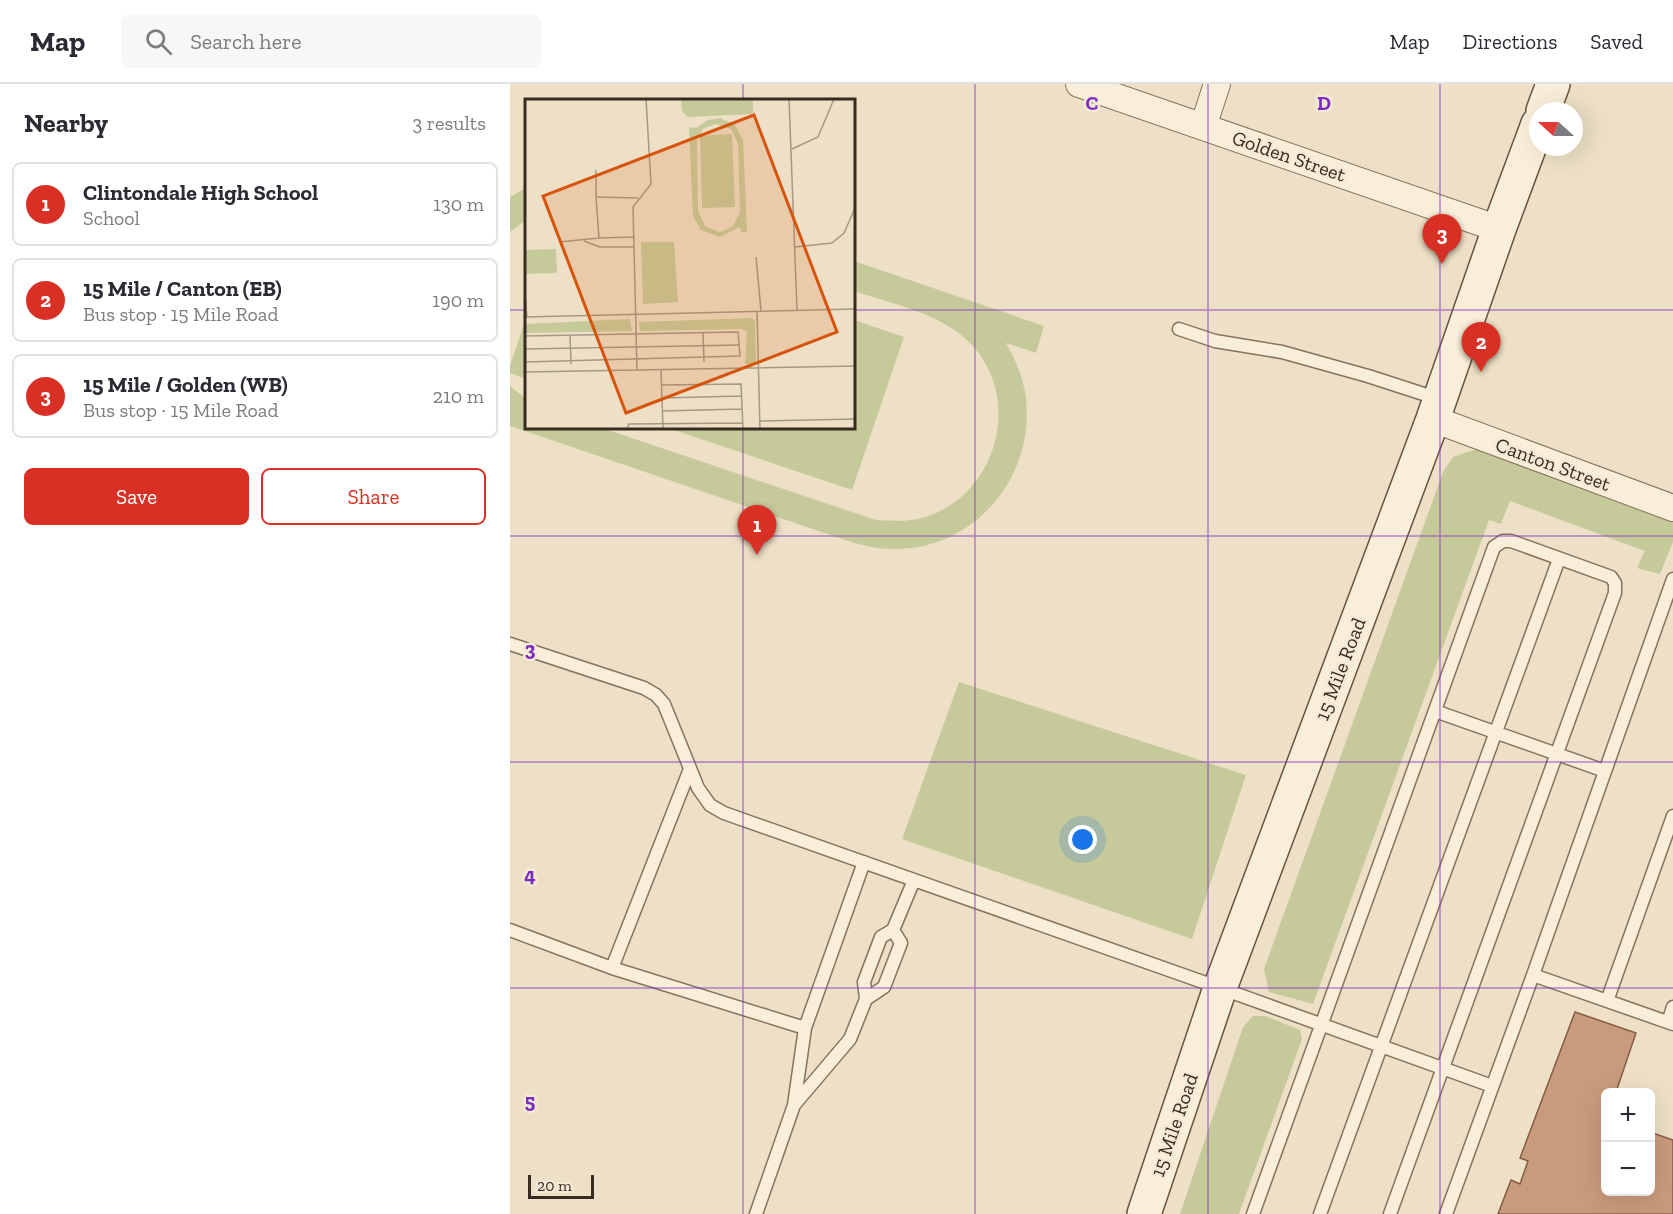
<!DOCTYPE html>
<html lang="en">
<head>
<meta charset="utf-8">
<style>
  :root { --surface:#fff; --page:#f7f7f7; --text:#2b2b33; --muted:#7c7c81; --line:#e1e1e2; --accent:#d93025 }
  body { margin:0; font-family:"Zilla Slab",serif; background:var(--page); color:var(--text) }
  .controls { position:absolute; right:18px; bottom:18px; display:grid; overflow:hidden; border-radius:9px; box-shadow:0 6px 24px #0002 }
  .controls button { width:54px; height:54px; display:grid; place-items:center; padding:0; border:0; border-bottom:2px solid var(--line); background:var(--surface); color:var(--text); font:30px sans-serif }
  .compass { position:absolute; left:1019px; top:18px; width:54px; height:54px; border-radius:50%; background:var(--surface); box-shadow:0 6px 24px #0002; rotate:291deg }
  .scale { position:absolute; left:18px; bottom:15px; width:66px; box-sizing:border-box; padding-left:6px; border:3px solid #382b20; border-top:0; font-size:16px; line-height:21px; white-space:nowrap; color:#382b20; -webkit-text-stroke:4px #f4ead5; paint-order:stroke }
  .you { position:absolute; left:573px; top:756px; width:21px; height:21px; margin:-15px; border:4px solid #fff; border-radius:50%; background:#1a73e8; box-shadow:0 0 0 9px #1a73e833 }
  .badge { display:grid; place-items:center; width:39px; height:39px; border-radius:50%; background:var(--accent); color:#fff; font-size:20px; font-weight:700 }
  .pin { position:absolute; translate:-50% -50px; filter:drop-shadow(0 2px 3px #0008) }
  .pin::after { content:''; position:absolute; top:32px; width:21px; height:18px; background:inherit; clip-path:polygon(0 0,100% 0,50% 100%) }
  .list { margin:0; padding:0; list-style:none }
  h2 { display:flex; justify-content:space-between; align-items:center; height:78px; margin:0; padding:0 24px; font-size:26px }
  h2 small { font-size:20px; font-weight:400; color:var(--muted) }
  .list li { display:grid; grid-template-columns:39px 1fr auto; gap:18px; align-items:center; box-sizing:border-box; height:84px; margin:0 12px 12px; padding:0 12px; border:2px solid var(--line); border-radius:9px }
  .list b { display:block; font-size:22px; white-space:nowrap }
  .list p { margin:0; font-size:20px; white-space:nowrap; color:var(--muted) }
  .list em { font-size:20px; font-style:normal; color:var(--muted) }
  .actions { display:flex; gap:12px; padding:18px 24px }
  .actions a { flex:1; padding:14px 0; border:2px solid var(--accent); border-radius:9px; text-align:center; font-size:21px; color:var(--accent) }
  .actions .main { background:var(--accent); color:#fff }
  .icon { flex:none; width:33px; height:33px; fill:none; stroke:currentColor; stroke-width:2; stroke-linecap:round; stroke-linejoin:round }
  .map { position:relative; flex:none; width:1163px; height:1130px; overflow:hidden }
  header { display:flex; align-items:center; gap:36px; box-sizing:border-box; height:84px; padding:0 30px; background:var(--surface); border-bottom:2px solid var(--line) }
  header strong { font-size:28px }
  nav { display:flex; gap:33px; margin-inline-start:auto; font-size:21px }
  .search { width:420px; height:54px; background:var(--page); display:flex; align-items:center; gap:15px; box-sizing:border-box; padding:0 21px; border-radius:9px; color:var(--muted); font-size:22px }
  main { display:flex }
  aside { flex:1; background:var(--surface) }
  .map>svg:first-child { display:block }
  .green { fill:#c6ca9a }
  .building { fill:#c99b7d; stroke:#855c43; stroke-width:1.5 }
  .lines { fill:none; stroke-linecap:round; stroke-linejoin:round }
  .lane-casing { stroke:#87725c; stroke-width:15 }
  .street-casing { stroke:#87725c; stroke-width:28 }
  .secondary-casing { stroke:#69533f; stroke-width:36 }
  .lane { stroke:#f8eed9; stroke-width:12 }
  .street { stroke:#f8eed9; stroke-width:26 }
  .secondary { stroke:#f8eed9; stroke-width:33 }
  .grid { fill:none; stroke:#7b2cbf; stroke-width:1.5; stroke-opacity:0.55 }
  .labels { text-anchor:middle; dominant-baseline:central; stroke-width:5; stroke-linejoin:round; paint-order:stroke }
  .street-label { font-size:20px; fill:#382b20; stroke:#f4ead5 }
  .inset-road { fill:none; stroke:#a59884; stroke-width:1.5 }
  .view { fill:#d6540e; fill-opacity:0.15; stroke:#d6540e; stroke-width:3 }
  .inset-edge { fill:none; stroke:#382b20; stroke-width:3 }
  .grid-label { font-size:20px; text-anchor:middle; font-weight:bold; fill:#7b2cbf; stroke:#f4ead5; stroke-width:5; stroke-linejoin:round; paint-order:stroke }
</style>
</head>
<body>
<header>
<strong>Map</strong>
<div class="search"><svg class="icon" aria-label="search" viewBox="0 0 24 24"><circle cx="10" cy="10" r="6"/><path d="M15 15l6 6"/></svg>Search here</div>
<nav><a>Map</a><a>Directions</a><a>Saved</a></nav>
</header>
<main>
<aside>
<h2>Nearby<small>3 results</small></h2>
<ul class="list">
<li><span class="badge">1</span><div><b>Clintondale High School</b><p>School</p></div><em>130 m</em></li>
<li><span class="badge">2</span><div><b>15 Mile / Canton (EB)</b><p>Bus stop · 15 Mile Road</p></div><em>190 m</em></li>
<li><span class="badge">3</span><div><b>15 Mile / Golden (WB)</b><p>Bus stop · 15 Mile Road</p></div><em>210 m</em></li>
</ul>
<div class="actions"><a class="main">Save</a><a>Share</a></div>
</aside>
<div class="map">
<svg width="1163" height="1130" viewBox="0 0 1163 1130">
  <rect width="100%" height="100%" fill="#ede0c6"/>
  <path class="green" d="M 16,104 L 16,136 L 0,148 L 0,113 Z
    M 344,177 L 534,242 L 526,269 L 496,259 C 506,277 514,295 516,315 C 525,394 463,467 382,465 C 368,465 355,462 341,458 L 0,342 L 0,302 L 16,315 L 16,344 L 92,344 L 366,436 C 383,437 399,438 416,433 C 488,409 514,313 459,258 C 430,229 382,220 344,207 Z
    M 16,234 L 16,295 L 0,289 L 0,282 Z
    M 344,236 L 394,253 L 342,406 L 158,344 L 344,344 Z
    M 970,364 L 1163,434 L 1163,458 L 1150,490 L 1127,484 L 1135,467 L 1000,417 L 991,440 L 979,436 L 803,920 L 759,908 L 754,885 L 933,388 L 943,373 Z
    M 449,598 L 736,691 L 682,855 L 392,755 Z
    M 743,932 L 756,932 L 790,946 L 792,955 L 729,1130 L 670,1130 L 733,943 Z"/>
  <path class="building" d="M 1065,928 L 1126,949 L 1106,1008 L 1096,1008 L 1096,1108 L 1140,1108 L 1140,1048 L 1163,1056 L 1163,1130 L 988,1130 L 1001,1096 L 1010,1100 L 1018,1077 L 1010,1074 Z"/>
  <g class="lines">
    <defs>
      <path id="lane" d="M 669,245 L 705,257 L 772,268 L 858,292 L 929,315
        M 0,560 L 134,604 L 146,611 L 154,620 L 188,704 L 200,721 L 214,729 L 710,904 L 982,1002
        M 925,627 L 1095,687
        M 0,846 L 102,884 L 180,685
        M 102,884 L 295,944 L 354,778
        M 1023,891 L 1163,940
        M 356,915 L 374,903 L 391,859 L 383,846
        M 1097,917 L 1163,732
        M 1158,938 L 1163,923
        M 284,1021 L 340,955 L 356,915 L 354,898 L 371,853 L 383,846 L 404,796
        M 246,1130 L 284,1021 L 295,944
        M 743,1130 L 984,463 L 993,457 L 1001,457 L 1101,493 L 1105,499 L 1105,509 L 880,1130
        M 810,1130 L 1049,475
        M 936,1130 L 1023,891 L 1163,495"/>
      <path id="street" d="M 569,0 L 989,145
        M 693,43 L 707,0
        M 923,335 L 1163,424"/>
      <path id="secondary" d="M 1033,27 L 1043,0
        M 634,1130 L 710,904 L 923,335 L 989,145 L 1028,40"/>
    </defs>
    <use href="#lane" class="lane-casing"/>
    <use href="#street" class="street-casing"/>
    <use href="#secondary" class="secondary-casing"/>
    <use href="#lane" class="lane"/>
    <use href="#street" class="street"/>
    <use href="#secondary" class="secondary"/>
  </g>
  <path class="grid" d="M 233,0 L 233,16M 465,0 L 465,1130M 698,0 L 698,1130M 930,0 L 930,1130M 0,226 L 16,226M 344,226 L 1163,226M 233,344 L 233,1130M 0,452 L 1163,452M 0,678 L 1163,678M 0,904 L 1163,904"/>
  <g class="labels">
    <g class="street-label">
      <text transform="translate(779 72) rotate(19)">Golden Street</text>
      <text transform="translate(1043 380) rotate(20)">Canton Street</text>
      <text transform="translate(830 585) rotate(-69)">15 Mile Road</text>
      <text transform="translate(664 1041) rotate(-71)">15 Mile Road</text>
    </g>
  </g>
  <g transform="translate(15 15)">
    <rect width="330" height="330" fill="#ede0c6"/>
    <path d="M 156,0 L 228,0 L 228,15 L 163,18 L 157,12 ZM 195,19 L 210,26 L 218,41 L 222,133 L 216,133 L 215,128 L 195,138 L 176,131 L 168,117 L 164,28 L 171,29 L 183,21 ZM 191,25 L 206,30 L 213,45 L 215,114 L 207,128 L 195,133 L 180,127 L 173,112 L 172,40 L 179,29 ZM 207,35 L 210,108 L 177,109 L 175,37 ZM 116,143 L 149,143 L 153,203 L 118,205 ZM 31,150 L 32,174 L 0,175 L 0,151 ZM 227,219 L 230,223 L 231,264 L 227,266 L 220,265 L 222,233 L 217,230 L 115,232 L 114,223 ZM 105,220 L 107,232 L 0,234 L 0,225 Z" fill="#c6ca9a" fill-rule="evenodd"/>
    <path class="inset-road" d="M 264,0 L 272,211M 267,50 L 293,38 L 309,0M 71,71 L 71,98 L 113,99M 71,98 L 74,139 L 109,138M 59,142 L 75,148 L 109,148M 34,143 L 74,139M 270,148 L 307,144 L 319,134 L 330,109M 231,158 L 236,212M 0,195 L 2,218M 232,212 L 235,330M 0,218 L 330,210M 178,233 L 179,263M 45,236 L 46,265M 0,237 L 213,233 L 215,257 L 0,263M 0,250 L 215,246M 112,271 L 108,108 L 126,85 L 121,0M 136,271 L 138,330M 0,273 L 330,267M 136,286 L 216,285 L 218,330M 137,299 L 217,297M 137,312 L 217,310M 235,322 L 330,320M 102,330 L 104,325 L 218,324"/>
    <path class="view" d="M 229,16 L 312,233 L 101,314 L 18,97 Z"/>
    <rect width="330" height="330" class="inset-edge"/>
  </g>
  <g class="grid-label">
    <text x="582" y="26">C</text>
    <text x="814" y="26">D</text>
    <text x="20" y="572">3</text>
    <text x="20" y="798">4</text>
    <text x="20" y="1024">5</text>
  </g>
</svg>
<div class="controls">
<button>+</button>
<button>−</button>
</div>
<svg class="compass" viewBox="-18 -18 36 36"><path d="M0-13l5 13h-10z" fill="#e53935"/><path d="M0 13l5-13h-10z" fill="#7c7c81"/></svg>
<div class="scale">20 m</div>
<div class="you"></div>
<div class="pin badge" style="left:247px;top:471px">1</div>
<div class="pin badge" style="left:971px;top:288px">2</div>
<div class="pin badge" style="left:932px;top:180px">3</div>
</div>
</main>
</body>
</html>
